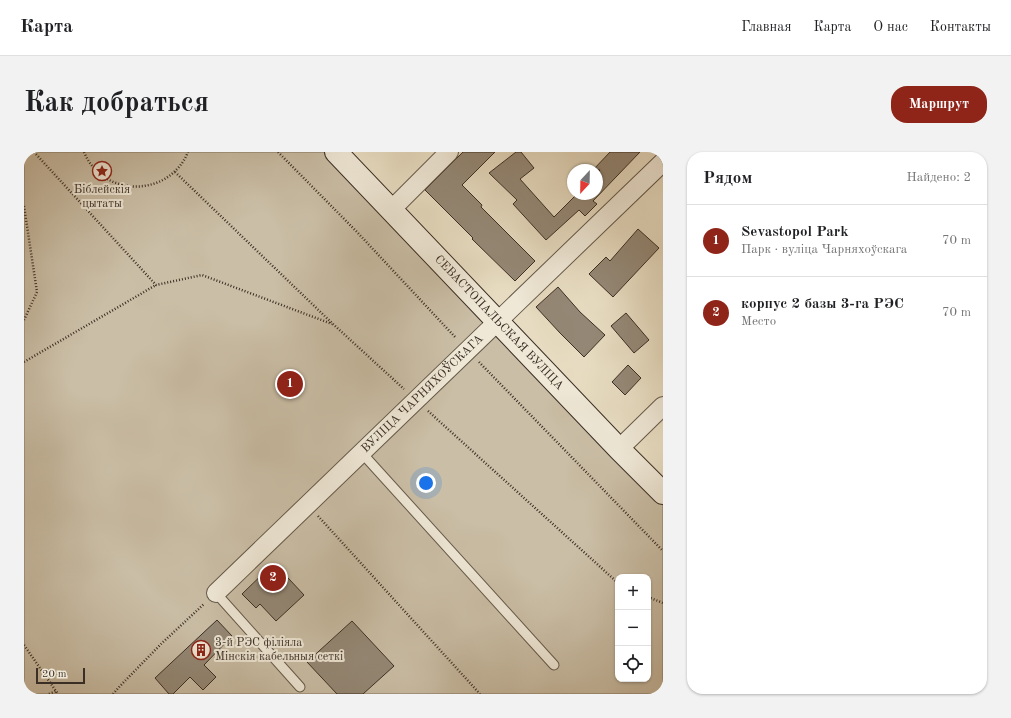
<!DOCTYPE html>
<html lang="ru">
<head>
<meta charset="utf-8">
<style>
  :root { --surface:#fff; --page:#f2f2f2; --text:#202124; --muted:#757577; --line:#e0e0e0; --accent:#8f2418 }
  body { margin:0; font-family:"Old Standard TT",serif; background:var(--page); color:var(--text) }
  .controls { position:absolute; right:12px; bottom:12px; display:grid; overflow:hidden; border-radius:8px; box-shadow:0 1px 3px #0004 }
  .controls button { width:36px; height:36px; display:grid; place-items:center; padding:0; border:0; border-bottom:1px solid var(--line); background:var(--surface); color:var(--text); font:20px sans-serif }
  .compass { position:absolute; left:543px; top:12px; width:36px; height:36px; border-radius:50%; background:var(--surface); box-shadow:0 1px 3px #0004; rotate:202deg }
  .scale { position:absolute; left:12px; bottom:10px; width:49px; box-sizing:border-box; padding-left:4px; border:2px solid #3b2e24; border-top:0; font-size:11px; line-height:14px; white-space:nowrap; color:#3b2e24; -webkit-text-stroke:3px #efe8d7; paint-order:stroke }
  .you { position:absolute; left:402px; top:331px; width:14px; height:14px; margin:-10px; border:3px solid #fff; border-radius:50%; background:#1a73e8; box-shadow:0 0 0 6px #1a73e833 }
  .badge { display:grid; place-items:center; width:26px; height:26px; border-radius:50%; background:var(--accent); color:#fff; font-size:13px; font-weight:700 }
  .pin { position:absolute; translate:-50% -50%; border:2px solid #fff; box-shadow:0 1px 4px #0006 }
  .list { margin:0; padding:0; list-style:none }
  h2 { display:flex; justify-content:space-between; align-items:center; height:52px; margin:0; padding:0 16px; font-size:17px }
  h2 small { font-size:13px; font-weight:400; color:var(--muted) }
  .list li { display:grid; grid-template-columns:26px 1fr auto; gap:12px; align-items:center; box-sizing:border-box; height:72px; padding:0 16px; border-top:1px solid var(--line) }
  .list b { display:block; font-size:15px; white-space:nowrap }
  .list p { margin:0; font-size:13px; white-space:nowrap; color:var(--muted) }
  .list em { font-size:13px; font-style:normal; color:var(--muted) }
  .icon { flex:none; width:22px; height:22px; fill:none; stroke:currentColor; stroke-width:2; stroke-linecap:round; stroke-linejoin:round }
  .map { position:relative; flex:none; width:639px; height:542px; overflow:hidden; border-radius:16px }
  header { display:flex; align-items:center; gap:24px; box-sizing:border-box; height:56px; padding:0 20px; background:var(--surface); border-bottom:1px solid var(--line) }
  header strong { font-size:19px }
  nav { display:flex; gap:22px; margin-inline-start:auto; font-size:14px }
  .intro { display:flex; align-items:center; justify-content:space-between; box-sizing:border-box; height:96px; padding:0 24px }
  h1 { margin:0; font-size:28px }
  .button { padding:10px 18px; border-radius:16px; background:var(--accent); color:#fff; font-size:14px; font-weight:700 }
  main { display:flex; gap:24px; padding:0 24px }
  aside { flex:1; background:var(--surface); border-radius:16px; box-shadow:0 1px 3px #0004 }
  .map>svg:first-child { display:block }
  .green { fill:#cabea6; stroke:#827665; fill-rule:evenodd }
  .building { fill:#948876; stroke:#3b2e24 }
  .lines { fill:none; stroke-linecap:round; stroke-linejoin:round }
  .lane-casing { stroke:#665a4b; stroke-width:11 }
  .street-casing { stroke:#665a4b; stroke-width:20 }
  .secondary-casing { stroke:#3b2e24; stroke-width:24 }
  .path { stroke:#3b2e24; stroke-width:2.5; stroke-dasharray:1 2; stroke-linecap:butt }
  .lane { stroke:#efe8d7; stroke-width:9 }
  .street { stroke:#efe8d7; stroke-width:18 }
  .secondary { stroke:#efe8d7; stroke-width:22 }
  .labels { text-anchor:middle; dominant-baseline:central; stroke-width:4; stroke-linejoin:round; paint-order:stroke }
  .poi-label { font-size:12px; fill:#3b2e24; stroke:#efe8d7 }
  .street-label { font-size:12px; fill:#3b2e24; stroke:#efe8d7 }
</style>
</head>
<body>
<header>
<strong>Карта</strong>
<nav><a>Главная</a><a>Карта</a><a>О нас</a><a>Контакты</a></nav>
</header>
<div class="intro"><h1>Как добраться</h1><a class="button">Маршрут</a></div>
<main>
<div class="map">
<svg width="639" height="542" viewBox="0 0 639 542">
  <rect width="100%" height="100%" fill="#e7dcc1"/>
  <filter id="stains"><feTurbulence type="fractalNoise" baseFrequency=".005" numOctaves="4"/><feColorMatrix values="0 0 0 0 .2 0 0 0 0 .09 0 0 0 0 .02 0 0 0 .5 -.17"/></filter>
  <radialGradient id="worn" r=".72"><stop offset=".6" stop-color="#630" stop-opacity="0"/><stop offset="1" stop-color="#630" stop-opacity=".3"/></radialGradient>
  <path class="green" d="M 0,0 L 305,0 L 639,344 L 639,542 L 0,542 ZM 594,425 L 624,425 L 624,527 L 594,527 Z"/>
  <path class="building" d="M 439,0 L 471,0 L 438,33 L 458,53 L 457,55 L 511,109 L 491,129 L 448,87 L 449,86 L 401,38 Z
    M 492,0 L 497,0 L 510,16 L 496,27 L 530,65 L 553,42 L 573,42 L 573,21 L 576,18 L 569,18 L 586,0 L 616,0 L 569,49 L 573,52 L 561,64 L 555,58 L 522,88 L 489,52 L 493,48 L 465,21 Z
    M 614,77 L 635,96 L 589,145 L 565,122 L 582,105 L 586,109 Z
    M 534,135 L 556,160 L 581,183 L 560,205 L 536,181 L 512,155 Z
    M 602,161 L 625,188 L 610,201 L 587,174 Z
    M 604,213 L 617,226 L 601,243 L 588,230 Z
    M 250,411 L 280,443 L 252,469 L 236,452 L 232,456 L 218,442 Z
    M 193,468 L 208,484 L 180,513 L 192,525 L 179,538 L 166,525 L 149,542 L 145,542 L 131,526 Z
    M 328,469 L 370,514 L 339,542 L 313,542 L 283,510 Z"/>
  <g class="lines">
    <defs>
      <path id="lane" d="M 337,300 L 530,513
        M 192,441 L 276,535"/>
      <g id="street">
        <path d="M 367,58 L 425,0"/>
        <path d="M 595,297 L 639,254"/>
        <path id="s1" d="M 192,441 L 639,10"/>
      </g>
      <g id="secondary">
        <path id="s2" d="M 312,0 L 595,297 L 639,341"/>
      </g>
    </defs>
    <use href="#lane" class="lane-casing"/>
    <use href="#street" class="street-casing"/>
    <use href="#secondary" class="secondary-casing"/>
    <path class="path" d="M 10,0 L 132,133 L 178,123 L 308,172
      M 60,0 C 79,46 145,46 164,0
      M 254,0 L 333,80 L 432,186
      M 151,20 L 310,173 L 380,237
      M 0,54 L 13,140 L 0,168
      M 0,210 L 132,133
      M 455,210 L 639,399
      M 404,259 L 594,431
      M 294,364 L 456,542
      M 624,445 L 639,451
      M 0,493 L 34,542
      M 25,542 L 32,539
      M 89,542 L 96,534 L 138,491 L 180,452"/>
    <use href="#lane" class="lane"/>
    <use href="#street" class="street"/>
    <use href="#secondary" class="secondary"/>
  </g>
  <defs>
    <symbol id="sight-ring" viewBox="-11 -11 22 22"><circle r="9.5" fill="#efe8d7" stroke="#8f2418" stroke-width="1.5"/><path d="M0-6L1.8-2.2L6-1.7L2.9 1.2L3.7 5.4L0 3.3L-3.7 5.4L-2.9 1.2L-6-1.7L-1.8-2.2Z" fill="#8f2418"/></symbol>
    <symbol id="building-ring" viewBox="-11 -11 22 22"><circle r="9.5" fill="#efe8d7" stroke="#8f2418" stroke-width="1.5"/><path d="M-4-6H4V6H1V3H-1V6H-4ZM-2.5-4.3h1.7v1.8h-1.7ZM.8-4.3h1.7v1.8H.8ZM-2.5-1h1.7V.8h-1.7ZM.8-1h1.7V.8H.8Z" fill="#8f2418"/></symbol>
  </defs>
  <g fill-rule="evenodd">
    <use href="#sight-ring" x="67" y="8" width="22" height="22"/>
    <use href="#building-ring" x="166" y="487" width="22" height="22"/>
  </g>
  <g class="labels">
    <g class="poi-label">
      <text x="78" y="38">Біблейскія<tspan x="78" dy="14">цытаты</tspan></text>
      <text x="191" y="491" text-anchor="start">3-й РЭС філіяла<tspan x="191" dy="14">Мінскія кабельныя сеткі</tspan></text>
    </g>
    <g class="street-label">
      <text stroke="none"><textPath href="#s2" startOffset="236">СЕВАСТОПАЛЬСКАЯ ВУЛІЦА</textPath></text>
      <text stroke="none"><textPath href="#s1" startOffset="287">ВУЛІЦА ЧАРНЯХОЎСКАГА</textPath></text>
    </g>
  </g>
  <rect width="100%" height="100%" filter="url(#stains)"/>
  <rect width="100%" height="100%" fill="url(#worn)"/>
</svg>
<div class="controls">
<button>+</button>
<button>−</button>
<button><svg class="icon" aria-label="locate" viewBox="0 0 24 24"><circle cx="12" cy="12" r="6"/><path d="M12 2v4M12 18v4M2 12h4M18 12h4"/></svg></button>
</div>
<svg class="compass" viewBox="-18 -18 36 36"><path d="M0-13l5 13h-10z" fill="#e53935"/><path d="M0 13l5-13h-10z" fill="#757577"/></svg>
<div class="scale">20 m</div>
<div class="you"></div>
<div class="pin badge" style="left:266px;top:232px">1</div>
<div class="pin badge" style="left:249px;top:426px">2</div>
</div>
<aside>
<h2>Рядом<small>Найдено: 2</small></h2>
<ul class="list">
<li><span class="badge">1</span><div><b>Sevastopol Park</b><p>Парк · вуліца Чарняхоўскага</p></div><em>70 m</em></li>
<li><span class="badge">2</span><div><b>корпус 2 базы 3-га РЭС</b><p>Место</p></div><em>70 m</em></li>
</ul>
</aside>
</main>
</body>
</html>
